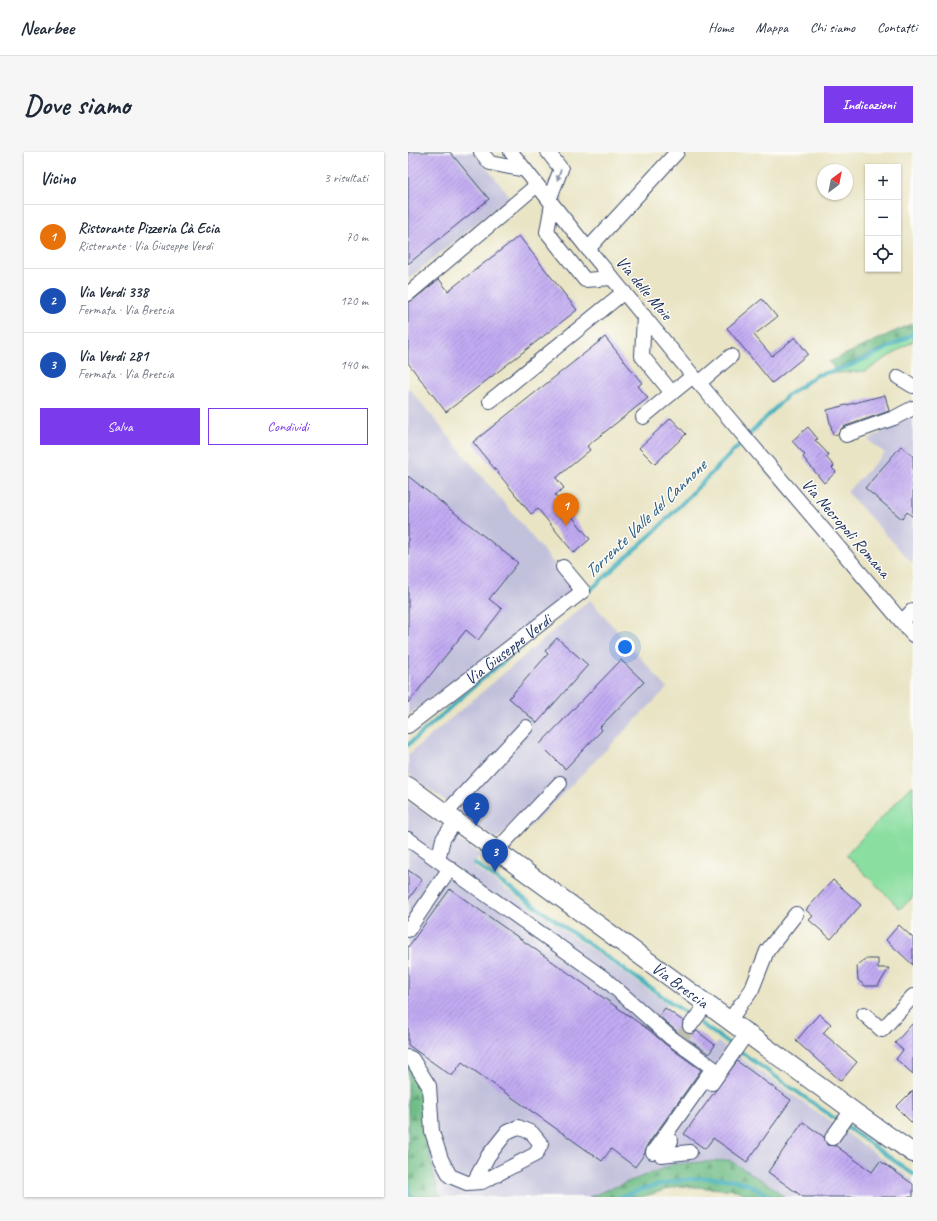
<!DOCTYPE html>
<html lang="it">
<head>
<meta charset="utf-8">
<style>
  :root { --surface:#fff; --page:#f6f6f7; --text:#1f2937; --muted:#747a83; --line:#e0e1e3; --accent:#7c3aed }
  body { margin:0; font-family:Caveat,sans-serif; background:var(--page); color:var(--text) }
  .controls { position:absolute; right:12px; top:12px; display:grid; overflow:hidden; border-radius:0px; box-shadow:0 1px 3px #0004 }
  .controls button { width:36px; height:36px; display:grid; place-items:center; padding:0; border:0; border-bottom:1px solid var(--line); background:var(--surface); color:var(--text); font:20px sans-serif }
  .compass { position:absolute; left:409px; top:12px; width:36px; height:36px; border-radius:50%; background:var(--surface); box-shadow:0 1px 3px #0004; rotate:32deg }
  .you { position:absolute; left:217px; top:495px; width:14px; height:14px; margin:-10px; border:3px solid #fff; border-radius:50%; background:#1a73e8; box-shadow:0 0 0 6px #1a73e833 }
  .badge { display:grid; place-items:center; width:26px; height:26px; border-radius:50%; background:var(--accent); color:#fff; font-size:13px; font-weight:700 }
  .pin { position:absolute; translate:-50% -33px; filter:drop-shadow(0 1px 2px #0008) }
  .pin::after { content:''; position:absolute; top:21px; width:14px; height:12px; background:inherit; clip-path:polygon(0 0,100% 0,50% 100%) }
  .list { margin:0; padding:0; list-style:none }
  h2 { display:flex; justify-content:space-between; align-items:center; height:52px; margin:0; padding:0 16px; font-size:17px }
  h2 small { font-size:13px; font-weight:400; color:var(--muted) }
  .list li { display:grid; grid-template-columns:26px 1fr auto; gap:12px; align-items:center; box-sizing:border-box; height:64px; padding:0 16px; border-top:1px solid var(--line) }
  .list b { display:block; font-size:15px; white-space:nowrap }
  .list p { margin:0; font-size:13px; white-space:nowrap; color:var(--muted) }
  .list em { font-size:13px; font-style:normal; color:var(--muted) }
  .actions { display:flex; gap:8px; padding:12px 16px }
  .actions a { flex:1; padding:9px 0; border:1px solid var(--accent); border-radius:0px; text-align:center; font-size:14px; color:var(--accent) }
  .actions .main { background:var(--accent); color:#fff }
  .icon { flex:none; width:22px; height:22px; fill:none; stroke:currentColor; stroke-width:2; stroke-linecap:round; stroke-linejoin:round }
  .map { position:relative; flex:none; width:505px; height:1045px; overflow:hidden; border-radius:0px }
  header { display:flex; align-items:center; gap:24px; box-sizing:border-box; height:56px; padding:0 20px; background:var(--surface); border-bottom:1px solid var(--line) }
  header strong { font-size:19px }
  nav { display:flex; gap:22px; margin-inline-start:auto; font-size:14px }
  .intro { display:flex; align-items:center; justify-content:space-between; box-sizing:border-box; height:96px; padding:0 24px }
  h1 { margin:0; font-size:28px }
  .button { padding:10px 18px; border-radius:0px; background:var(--accent); color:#fff; font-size:14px; font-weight:700 }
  main { display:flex; gap:24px; padding:0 24px }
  aside { flex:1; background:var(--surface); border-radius:0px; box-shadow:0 1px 3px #0004 }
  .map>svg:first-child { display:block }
  .industrial { fill:#c2c1dc }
  .green { fill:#8adea0; stroke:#52867f }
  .forest { fill:url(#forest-firs); stroke:#457672 }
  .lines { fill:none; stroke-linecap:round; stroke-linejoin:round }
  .stream { stroke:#40afbc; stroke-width:4 }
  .building { fill:url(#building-hatch) }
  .minor-tunnel { stroke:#c0c0b0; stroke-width:14; stroke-dasharray:14 7; stroke-linecap:butt }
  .minor-casing { stroke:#3a4a6d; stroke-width:16 }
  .major-casing { stroke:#3a4a6d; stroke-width:20 }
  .minor { stroke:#fff; stroke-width:14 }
  .major { stroke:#fff; stroke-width:18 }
  .oneway { fill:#8d97ae }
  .labels { text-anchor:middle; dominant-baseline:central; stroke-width:3; stroke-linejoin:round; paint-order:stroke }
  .street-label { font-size:17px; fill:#1b2f5e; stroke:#fdfcf7 }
  .water-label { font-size:18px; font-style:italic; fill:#285c7f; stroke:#fdfcf7 }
</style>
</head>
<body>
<header>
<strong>Nearbee</strong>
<nav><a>Home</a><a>Mappa</a><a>Chi siamo</a><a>Contatti</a></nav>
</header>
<div class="intro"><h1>Dove siamo</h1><a class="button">Indicazioni</a></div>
<main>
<aside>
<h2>Vicino<small>3 risultati</small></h2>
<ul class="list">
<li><span class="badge" style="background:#e8710a">1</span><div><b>Ristorante Pizzeria Cà Ecia</b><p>Ristorante · Via Giuseppe Verdi</p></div><em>70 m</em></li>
<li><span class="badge" style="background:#1a4fb4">2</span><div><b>Via Verdi 338</b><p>Fermata · Via Brescia</p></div><em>120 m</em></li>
<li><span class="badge" style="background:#1a4fb4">3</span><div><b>Via Verdi 281</b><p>Fermata · Via Brescia</p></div><em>140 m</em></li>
</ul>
<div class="actions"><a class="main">Salva</a><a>Condividi</a></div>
</aside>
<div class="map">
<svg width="505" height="1045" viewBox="0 0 505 1045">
  <defs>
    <pattern id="forest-firs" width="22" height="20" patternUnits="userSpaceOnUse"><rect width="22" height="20" fill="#6fbd86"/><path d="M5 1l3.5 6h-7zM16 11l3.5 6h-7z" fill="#5a9a71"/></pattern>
    <pattern id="building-hatch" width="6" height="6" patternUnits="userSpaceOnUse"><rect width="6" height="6" fill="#c1aaf2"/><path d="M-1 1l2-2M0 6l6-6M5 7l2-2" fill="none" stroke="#9c8bc7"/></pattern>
  </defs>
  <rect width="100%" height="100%" fill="#fdfcf7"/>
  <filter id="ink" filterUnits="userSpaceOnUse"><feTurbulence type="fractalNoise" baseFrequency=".025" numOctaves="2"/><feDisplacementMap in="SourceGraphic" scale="8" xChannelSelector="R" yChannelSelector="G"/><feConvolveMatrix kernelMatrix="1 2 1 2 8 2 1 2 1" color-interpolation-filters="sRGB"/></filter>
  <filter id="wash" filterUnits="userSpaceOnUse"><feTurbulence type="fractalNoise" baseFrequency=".012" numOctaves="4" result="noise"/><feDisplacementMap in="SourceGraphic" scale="16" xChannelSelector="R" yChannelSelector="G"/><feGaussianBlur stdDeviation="0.9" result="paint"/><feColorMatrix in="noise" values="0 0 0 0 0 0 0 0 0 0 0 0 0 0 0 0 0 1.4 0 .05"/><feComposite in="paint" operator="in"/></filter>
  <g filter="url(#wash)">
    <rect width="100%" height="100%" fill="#e9e4c4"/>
    <path class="industrial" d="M 0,0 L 65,0 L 102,44 L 0,127 Z
      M 0,235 L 168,438 L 0,563 Z
      M 505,263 L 505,412 L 439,340 L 477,301 L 460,288 Z
      M 182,448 L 259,536 L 113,684 L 103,676 L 88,687 L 0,621 L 0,603 Z
      M 0,649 L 72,703 L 64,714 L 260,852 L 257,856 L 307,893 L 310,890 L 505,1028 L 505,1045 L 376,1045 L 366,1036 L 321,1008 L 266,1012 L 181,1045 L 33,1045 L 30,1041 L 16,977 L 17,965 L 14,932 L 0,909 Z"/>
    <path class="green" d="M 505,181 L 505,189 L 458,219 L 416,222 L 492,189 Z
      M 505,633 L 505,745 L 492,757 L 438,703 Z"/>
    <path class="forest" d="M 505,171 L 505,181 L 492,189 L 427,217 L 421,210 Z
      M 0,909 L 14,932 L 17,965 L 16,977 L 30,1041 L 33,1045 L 0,1045 Z
      M 321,1008 L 366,1036 L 376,1045 L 343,1045 L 328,1038 L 270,1034 L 234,1045 L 181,1045 L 266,1012 Z"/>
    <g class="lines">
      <path class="stream" d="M 178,442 L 248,378 L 380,243 L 409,223 L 439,215 L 474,199 L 505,182
        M 0,593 L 71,530 L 117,492
        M 66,711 L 282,864
        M 292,871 L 505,1022
        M 0,1031 L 2,1045
        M 212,1045 C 251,1031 298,1018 339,1032 C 347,1035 356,1041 364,1045"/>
    </g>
    <g id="blocks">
      <path class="building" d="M 0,0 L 42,0 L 81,47 L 0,112 Z
        M 111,84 L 169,158 L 38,260 L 0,211 L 0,150 L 5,148 L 31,127 L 40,139 Z
        M 354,147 L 369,165 L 346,183 L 364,204 L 387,185 L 400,202 L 364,231 L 319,176 Z
        M 197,185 L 234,231 L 230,234 L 240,246 L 179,294 L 182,298 L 148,326 L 156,336 L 147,343 L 182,387 L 166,401 L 130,357 L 123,362 L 65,290 Z
        M 477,243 L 481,259 L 435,275 L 430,282 L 425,283 L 419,258 Z
        M 263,266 L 278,282 L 247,312 L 231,296 Z
        M 400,275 L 410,287 L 407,288 L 421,303 L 418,305 L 426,314 L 424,316 L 428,320 L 416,331 L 395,305 L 397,303 L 384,289 Z
        M 493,294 L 505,304 L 505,365 L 499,360 L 494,367 L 457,336 Z
        M 0,324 L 110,411 L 81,447 L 94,457 L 70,488 L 58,478 L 0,551 Z
        M 149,486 L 180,513 L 129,571 L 101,546 L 140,502 L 137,499 Z
        M 213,508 L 236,530 L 192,575 L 194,578 L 157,617 L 132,592 Z
        M 0,718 L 14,728 L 0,748 Z
        M 425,728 L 453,753 L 423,787 L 401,768 L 405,764 L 398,758 Z
        M 42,737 L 241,878 L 257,892 L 293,918 L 238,995 L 237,1001 L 227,1015 L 203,997 L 194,1009 L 54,910 L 44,924 L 0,893 L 0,795 Z
        M 491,773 L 505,786 L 505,813 L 478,788 Z
        M 457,807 L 470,807 L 470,816 L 481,816 L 470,834 L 457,834 L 450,828 L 449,814 Z
        M 257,856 L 275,869 L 274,877 L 277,881 L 285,882 L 289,879 L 307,893 L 301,902 L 267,878 L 251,864 Z
        M 411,862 L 423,872 L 415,881 L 449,910 L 433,929 L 388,889 Z
        M 505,871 L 505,922 L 488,907 L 495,898 L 487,891 Z
        M 329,909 L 383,948 L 339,1010 L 305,986 L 297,997 L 276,982 Z
        M 505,938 L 505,972 L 488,955 Z
        M 395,970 L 416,985 L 419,993 L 428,994 L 464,1020 L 472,1009 L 505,1032 L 505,1045 L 395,1045 L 360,1020 Z"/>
    </g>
  </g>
  <g filter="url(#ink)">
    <use href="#blocks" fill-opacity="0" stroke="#3a4a6d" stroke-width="1"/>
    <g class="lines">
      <path class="minor-tunnel" d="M 275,884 L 282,874"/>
      <defs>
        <g id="minor">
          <path d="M 73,0 L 82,11 L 117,18"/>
          <path d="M 103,0 L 180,97 L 291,231 L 505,483"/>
          <path d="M 140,0 L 153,17 L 141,48"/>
          <path d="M 144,52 L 139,80 L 177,128 L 204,126"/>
          <path d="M 180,97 L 269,0"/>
          <path d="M 0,142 L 129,33"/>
          <path d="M 236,164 L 234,204 L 264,241 L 285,224"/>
          <path d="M 490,225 L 505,234"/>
          <path d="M 291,231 L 323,204"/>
          <path d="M 82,249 L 216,140"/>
          <path d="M 235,265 L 264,241"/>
          <path d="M 438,283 L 486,266 L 505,256"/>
          <path d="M 494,470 L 505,458"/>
          <path id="s1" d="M 0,574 L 175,439 L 155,415"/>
          <path d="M 37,662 L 118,575"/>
          <path d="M 0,687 L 197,827 L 262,885 L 305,916 L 245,1000"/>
          <path d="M 88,699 L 152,631"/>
          <path d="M 30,708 L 35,687 L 47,670"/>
          <path d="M 0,778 L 42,716"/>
          <path d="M 338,846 L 344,837 L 359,799 L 388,762"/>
          <path d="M 456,862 L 474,878 L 505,844"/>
          <path d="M 322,868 L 333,852"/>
          <path d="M 282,874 L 299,851"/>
          <path d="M 0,905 L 4,907 L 21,934 L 24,980 L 33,1007 L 42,1024 L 59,1031 L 74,1030 L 128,1002 L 133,992 L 124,981 L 110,975 L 99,980 L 80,1004 L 66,1030"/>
          <path d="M 304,931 L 339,881"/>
          <path d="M 424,986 L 444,958"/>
          <path d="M 263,989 L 253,1003 L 282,1000"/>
        </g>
        <g id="major">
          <path id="s2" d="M 0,634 L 448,961 L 505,1001"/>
        </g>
      </defs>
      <use href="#minor" class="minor-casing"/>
      <use href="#major" class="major-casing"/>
      <use href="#minor" class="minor"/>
      <use href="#major" class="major"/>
    </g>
    <defs><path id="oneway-solid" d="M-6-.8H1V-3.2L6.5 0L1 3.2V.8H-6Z"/></defs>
    <use class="oneway" href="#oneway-solid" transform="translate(151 23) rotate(109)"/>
  </g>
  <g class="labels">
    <g class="street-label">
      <text transform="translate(236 136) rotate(50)">Via delle Moie</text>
      <text transform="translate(438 376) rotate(49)">Via Necropoli Romana</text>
      <text stroke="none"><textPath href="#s1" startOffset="126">Via Giuseppe Verdi</textPath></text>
      <text stroke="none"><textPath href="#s2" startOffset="337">Via Brescia</textPath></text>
    </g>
    <g class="water-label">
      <text transform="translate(237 367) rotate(-44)">Torrente Valle del Cannone</text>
    </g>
  </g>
</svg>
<div class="controls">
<button>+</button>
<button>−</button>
<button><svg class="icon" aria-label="locate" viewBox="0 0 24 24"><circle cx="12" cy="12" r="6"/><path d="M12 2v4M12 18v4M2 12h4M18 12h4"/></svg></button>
</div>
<svg class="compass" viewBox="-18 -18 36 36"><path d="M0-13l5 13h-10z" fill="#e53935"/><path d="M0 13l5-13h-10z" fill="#747a83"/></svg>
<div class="you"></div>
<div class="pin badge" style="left:158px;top:374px;background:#e8710a">1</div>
<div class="pin badge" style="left:68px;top:674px;background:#1a4fb4">2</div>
<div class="pin badge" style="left:87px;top:720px;background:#1a4fb4">3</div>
</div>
</main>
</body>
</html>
